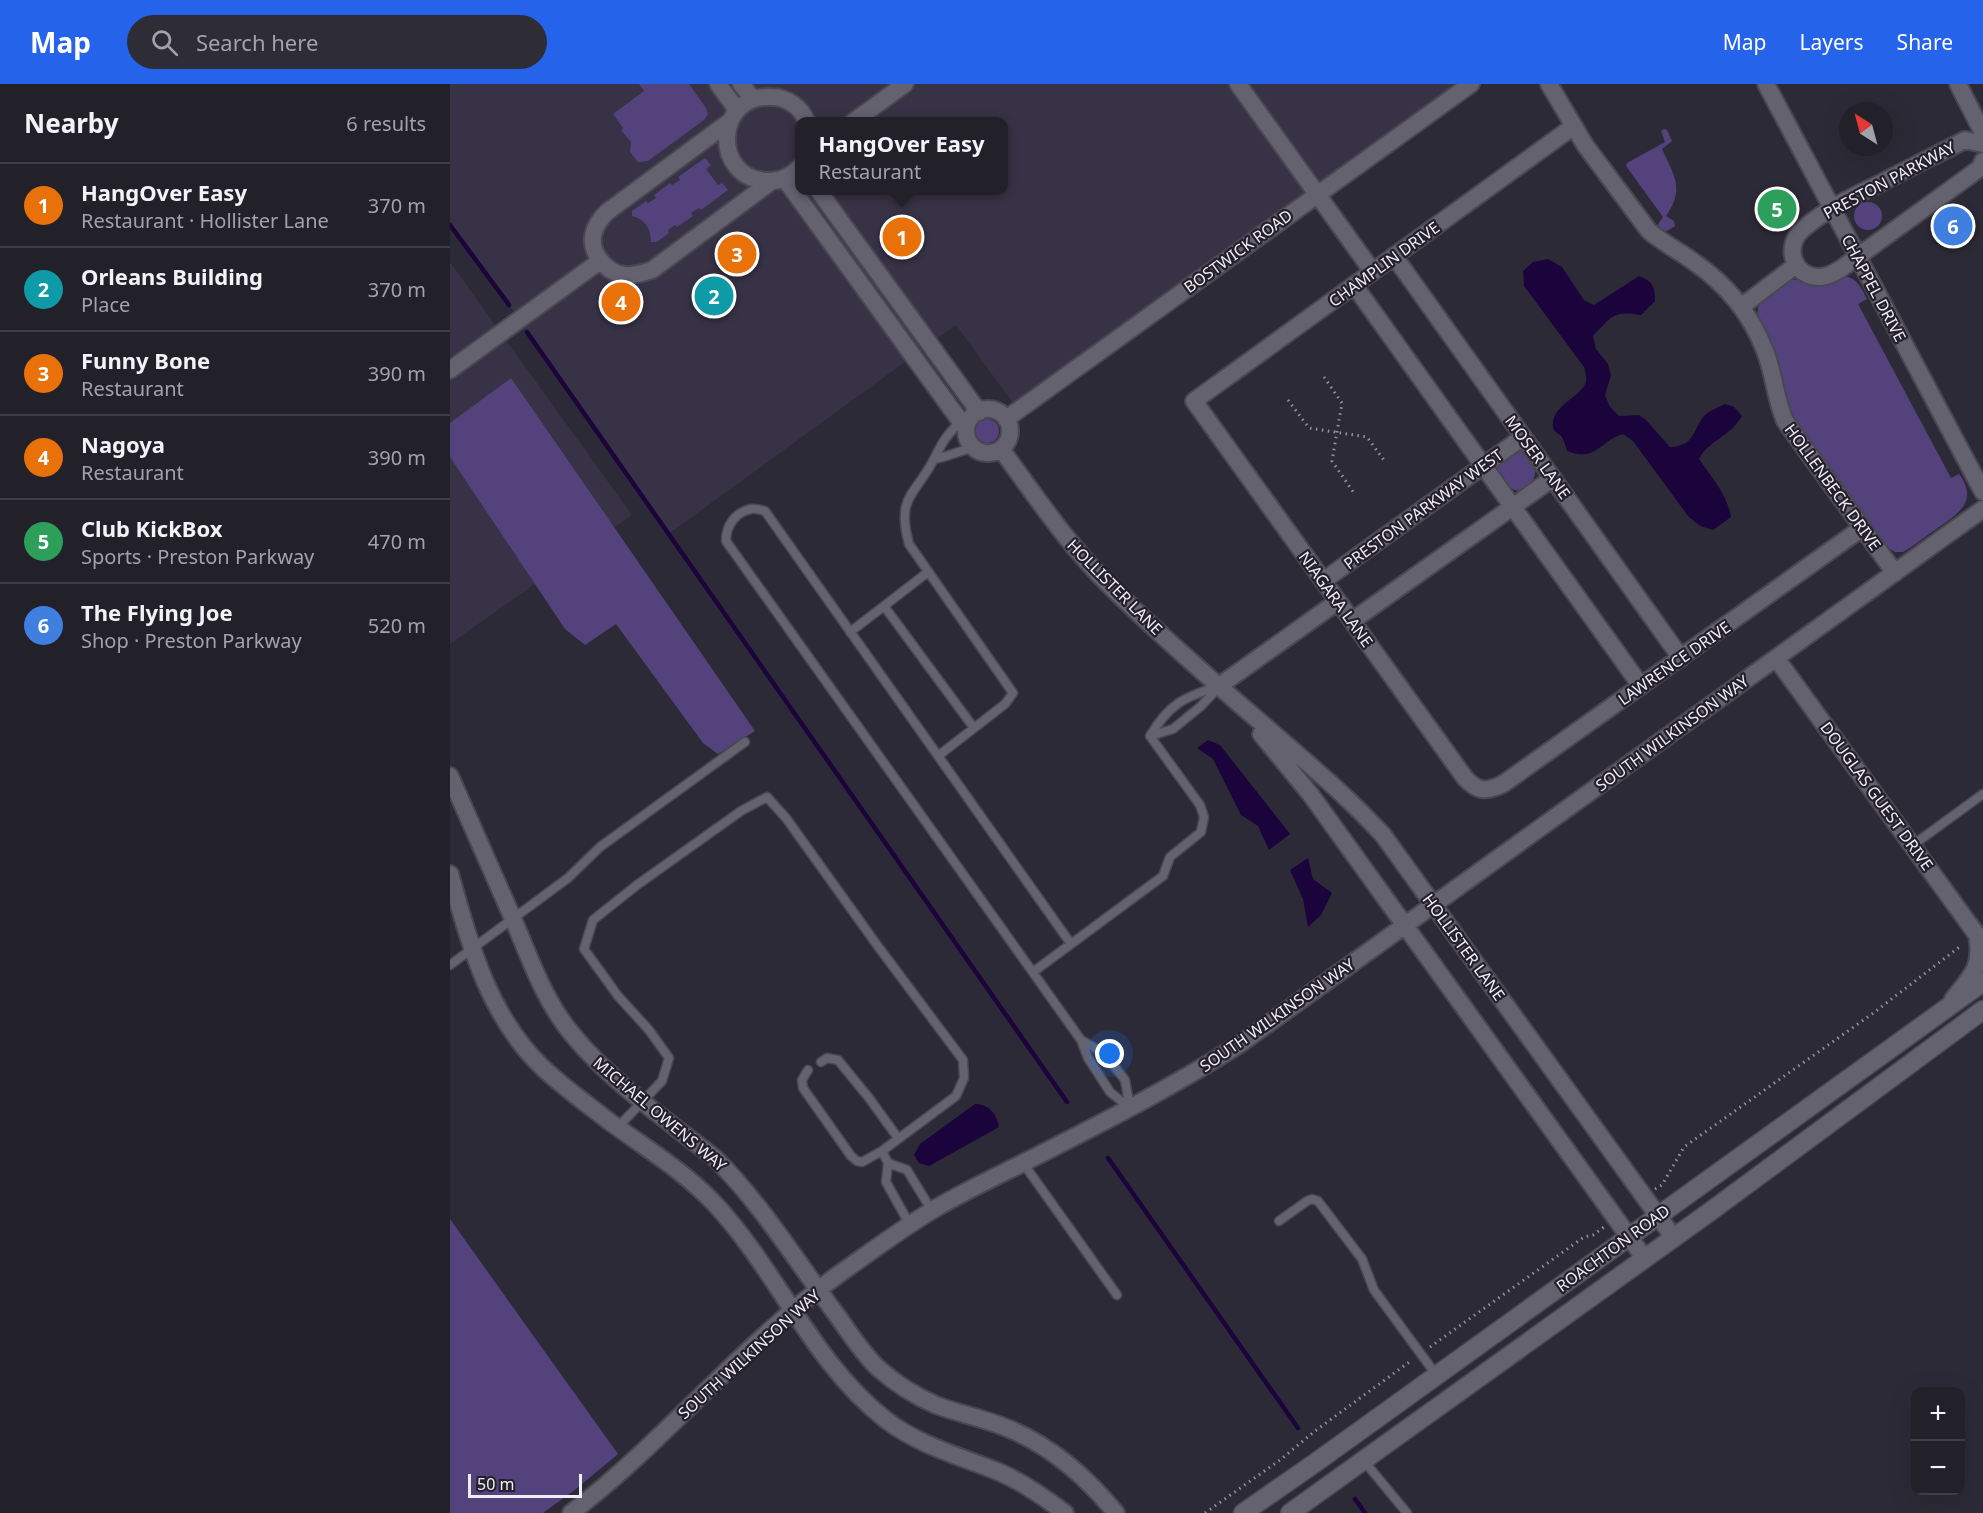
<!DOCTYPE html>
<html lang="en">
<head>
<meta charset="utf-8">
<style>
  :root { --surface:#222029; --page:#2e2d35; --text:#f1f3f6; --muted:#a2a3a8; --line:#3f3e46; --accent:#2563eb }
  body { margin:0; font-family:"Noto Sans",sans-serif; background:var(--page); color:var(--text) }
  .controls { position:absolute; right:18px; bottom:18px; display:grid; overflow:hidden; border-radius:12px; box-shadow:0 6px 24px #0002 }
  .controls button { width:54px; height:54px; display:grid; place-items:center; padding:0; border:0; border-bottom:2px solid var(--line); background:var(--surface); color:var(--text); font:30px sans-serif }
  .compass { position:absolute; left:1389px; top:18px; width:54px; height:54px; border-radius:50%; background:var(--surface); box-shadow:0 6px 24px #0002; rotate:324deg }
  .scale { position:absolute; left:18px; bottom:15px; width:114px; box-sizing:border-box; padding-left:6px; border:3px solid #efedf5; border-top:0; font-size:16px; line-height:21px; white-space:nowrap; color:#efedf5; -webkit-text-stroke:4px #23202c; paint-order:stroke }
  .you { position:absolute; left:660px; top:970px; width:21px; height:21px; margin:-15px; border:4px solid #fff; border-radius:50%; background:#1a73e8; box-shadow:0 0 0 9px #1a73e833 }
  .badge { display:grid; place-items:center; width:39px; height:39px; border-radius:50%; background:var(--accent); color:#fff; font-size:20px; font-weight:700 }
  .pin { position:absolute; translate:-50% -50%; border:3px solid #fff; box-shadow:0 2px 6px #0006 }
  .popup { position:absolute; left:345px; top:33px; width:213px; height:78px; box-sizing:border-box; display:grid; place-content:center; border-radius:12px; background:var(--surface); filter:drop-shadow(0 2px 4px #0005); font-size:20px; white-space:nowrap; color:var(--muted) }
  .popup b { font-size:22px; color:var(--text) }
  .popup::after { content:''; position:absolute; left:50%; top:100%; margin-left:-12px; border:12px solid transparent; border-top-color:var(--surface) }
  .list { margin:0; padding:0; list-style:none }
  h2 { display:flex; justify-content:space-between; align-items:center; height:78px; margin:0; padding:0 24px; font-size:26px }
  h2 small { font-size:20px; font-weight:400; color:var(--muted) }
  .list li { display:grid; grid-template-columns:39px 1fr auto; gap:18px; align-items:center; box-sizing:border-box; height:84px; padding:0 24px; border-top:2px solid var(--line) }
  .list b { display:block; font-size:22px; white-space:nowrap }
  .list p { margin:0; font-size:20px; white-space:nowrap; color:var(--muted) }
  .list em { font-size:20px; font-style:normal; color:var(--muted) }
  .icon { flex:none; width:33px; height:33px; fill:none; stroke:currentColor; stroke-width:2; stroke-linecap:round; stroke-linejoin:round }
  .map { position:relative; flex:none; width:1533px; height:1429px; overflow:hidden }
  header { display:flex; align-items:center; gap:36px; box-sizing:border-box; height:84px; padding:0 30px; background:var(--accent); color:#fff }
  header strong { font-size:28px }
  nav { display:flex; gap:33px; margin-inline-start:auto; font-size:21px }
  .search { width:420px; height:54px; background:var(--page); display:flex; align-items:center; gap:15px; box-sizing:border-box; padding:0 21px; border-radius:33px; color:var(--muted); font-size:22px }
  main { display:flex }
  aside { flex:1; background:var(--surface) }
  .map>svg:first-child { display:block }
  .built { fill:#373245; fill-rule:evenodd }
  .green { fill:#53427c }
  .water { fill:#1b043b }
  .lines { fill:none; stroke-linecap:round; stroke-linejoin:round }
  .stream { stroke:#1b043b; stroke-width:4.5 }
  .service-casing { stroke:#494752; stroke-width:11 }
  .minor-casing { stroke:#494752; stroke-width:20 }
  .tertiary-casing { stroke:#494752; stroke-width:21 }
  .path { stroke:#96939e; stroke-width:3; stroke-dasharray:1.5 4.5; stroke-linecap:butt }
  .service { stroke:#656270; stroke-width:8 }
  .minor { stroke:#656270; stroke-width:16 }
  .tertiary { stroke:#656270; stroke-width:18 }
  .labels { text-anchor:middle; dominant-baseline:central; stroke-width:4.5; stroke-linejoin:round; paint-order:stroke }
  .street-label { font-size:16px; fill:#efedf5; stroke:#23202c }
</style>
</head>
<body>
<header>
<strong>Map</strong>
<div class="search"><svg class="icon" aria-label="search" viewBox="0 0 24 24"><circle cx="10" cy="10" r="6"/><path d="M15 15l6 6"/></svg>Search here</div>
<nav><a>Map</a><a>Layers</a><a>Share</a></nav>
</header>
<main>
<aside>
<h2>Nearby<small>6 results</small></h2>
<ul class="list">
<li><span class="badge" style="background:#e8710a">1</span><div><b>HangOver Easy</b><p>Restaurant · Hollister Lane</p></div><em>370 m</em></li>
<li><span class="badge" style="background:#0f9aa8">2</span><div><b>Orleans Building</b><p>Place</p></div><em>370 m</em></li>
<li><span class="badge" style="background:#e8710a">3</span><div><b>Funny Bone</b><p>Restaurant</p></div><em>390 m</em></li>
<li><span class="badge" style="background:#e8710a">4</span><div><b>Nagoya</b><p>Restaurant</p></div><em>390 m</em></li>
<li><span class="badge" style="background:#2e9e5b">5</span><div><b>Club KickBox</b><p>Sports · Preston Parkway</p></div><em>470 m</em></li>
<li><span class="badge" style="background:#3f7fe0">6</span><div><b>The Flying Joe</b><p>Shop · Preston Parkway</p></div><em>520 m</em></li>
</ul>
</aside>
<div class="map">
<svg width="1533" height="1429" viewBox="0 0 1533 1429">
  <rect width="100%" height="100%" fill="#2d2a37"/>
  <path class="built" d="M 0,0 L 1021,0 L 568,326 L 506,241 L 220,449 L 0,138 ZM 350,38 L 554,38 L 554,106 L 350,106 Z
    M 0,178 L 182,431 L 0,560 Z"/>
  <path class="green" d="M 189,0 L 239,0 L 256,24 L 258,30 L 254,36 L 198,77 L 188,78 L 180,68 L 181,58 L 171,46 L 173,44 L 163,30 L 194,7 Z
    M 1214,45 L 1217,46 L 1222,57 L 1212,65 C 1224,91 1235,105 1216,132 L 1224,137 L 1225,142 L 1217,147 L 1212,147 L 1207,142 L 1213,133 L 1176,82 L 1177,79 L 1215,58 L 1211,47 Z
    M 255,74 L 261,81 L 256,85 L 268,101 L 272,99 L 278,106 L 251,126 L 249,124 L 241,129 L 243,132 L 227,143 L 225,141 L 218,146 L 219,149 L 207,158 L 201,158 C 201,145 195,135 182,132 L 182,127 L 196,117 L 198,119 L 206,114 L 204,111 L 220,99 L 222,101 L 230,96 L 228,93 Z
    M1404 132a14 14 0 1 1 28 0a14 14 0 1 1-28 0Z
    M 1395,192 C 1407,194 1412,205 1417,215 L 1408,220 L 1501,394 L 1509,390 C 1530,418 1506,431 1485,446 C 1474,453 1464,462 1453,468 L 1445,468 L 1435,462 L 1340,329 L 1327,275 L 1307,233 L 1308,224 L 1311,218 L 1341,196 Z
    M 61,294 L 305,647 L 268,670 L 253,659 L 166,540 L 135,561 L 115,545 L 0,373 L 0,339 Z
    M525 347a12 12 0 1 1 24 0a12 12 0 1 1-24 0Z
    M 1068,366 C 1103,374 1078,428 1053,397 C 1047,391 1045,389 1047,380 Z
    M 0,1135 L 168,1370 L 126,1405 L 93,1429 L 0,1429 Z"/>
  <path class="water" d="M 1098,175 L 1112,183 L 1134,216 L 1144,221 L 1189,192 C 1203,197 1205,203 1205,217 L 1191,231 C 1163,226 1161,233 1143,252 L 1146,265 L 1158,280 L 1161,291 L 1155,311 L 1160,323 L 1169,332 L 1189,331 L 1196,336 L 1220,363 C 1245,362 1242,347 1254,332 C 1259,327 1269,323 1275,320 L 1284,323 L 1292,332 C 1282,351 1258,357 1249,375 C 1262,394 1277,410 1281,433 L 1263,446 L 1250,442 L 1238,432 L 1183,357 L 1173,350 C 1149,357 1146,379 1117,367 C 1116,363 1114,357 1112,353 C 1109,349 1104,349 1103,343 C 1100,321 1133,313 1136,297 C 1137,293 1135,287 1134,283 L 1074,202 L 1073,187 L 1083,178 Z
    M 758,656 L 770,661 L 840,750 L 819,766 L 808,742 L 791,731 L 763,675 L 747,664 Z
    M 858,774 L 863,795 L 882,809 L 871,831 L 858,843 L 853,815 L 840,786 Z
    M 525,1020 C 539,1020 547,1030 549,1043 L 479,1082 L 469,1079 L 464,1071 L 470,1060 Z"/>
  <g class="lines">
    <path class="stream" d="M 0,141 L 59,221
      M 77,248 L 617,1018
      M 658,1074 L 848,1344
      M 905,1415 L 915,1429"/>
    <defs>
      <path id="service" d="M 484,375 C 498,373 510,366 524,364
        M 478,488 L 434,522 L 524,644
        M 400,548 L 434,522
        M 700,652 C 719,620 734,613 769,602
        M 700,652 L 723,645 L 751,622 L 769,603
        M 488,672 L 555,620 L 563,609 L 459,460 C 446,412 465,412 484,375 C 493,357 496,352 511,337
        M 1463,761 L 1533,710
        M 0,881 L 118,794 L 150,763 L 295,658
        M 583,888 L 621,860
        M 631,956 L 654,969 L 675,996 L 680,1024
        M 371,978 L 377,974 L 388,976 L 419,1014 L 448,1054
        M 680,1024 L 660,1008 L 638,974 L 631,956 L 276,457 C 276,442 285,428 301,425 C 305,424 311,426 315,427 L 621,860 L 713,792 L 720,773 L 751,748 L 754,733 L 750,721 L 700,652
        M 168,1043 L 212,997 L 219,974 L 199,946 L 168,912 L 134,865 L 143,836 L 187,801 L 291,727 L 317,713 L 336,734 L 427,861 L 513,976 L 514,994 L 506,1012 L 432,1067 L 412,1078 L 407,1077 L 401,1072 L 353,1004 L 352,996 L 358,986
        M 432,1067 L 438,1079 L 436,1098 L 460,1141
        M 438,1079 L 457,1086 L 482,1127
        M 573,1079 L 667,1211
        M 829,1137 L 857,1117 L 862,1115 L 868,1117 L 912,1175 L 924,1206 L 987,1292
        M 914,1377 L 957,1429"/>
      <path id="minor" d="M 268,0 L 287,26
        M 291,0 L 303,15
        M 788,0 L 923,188
        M 1099,0 L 1135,61 L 1199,147 C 1213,159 1229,167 1244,178 C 1276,200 1301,230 1315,267 C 1324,289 1325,314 1335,337 L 1445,489
        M 1316,0 L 1533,408
        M 1508,0 L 1533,49
        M 279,38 L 157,128 C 151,134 146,140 144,148 C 138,167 155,188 174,191 C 183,192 193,189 202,186 L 322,97
        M 403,38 L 455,0
        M 1124,42 L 744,317 L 1015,694 C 1028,708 1036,708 1053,700 L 1412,444
        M 1533,60 L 1515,56 C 1486,71 1457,85 1429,100 C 1402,113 1376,125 1353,145 C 1333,162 1343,194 1371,193 C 1378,192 1386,188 1392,184 L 1530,84 L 1533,77
        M 350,83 C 341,92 330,98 317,97 C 261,94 265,10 321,13 C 337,13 351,23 357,38
        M 334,94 L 516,345
        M 368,106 L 529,328
        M 944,172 L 1231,574
        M 904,201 L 1191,602
        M 1291,223 L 1346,181
        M 0,286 L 150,177
        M516 347a22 22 0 1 1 44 0a22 22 0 1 1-44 0Z
        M 556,335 L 1021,0
        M 551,365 C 586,413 619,462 661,503 C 713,554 768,602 823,649 C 861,682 899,714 933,751 L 1224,1154
        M 873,497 L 1073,353
        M 902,537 L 1103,394
        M 1326,574 L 1527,851 C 1533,882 1522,892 1503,915
        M 769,602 L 887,518
        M 811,650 L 861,711 L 1195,1175
        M 0,692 C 21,740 43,789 64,837 C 80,875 95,918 122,950 C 162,999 217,1036 266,1075 C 312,1121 347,1178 386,1230 C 399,1248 412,1269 428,1284 C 445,1299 465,1312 486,1321 C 512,1331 539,1335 564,1347 C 605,1365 638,1395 666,1429
        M 0,790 C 20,860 38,931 92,983 C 113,1003 137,1020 160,1038 C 196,1064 235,1088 265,1120 C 328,1188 362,1278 436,1336 C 470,1362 510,1372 549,1388 C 573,1398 594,1413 615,1429
        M 121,1429 C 218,1355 293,1258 392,1188 C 423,1166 454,1143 486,1124 C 515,1107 545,1093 575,1078 C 648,1041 721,1004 790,960 L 1533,425"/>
      <path id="tertiary" d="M 793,1429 L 865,1379 L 1533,898
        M 840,1429 L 1261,1127 L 1533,926"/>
    </defs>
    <use href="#service" class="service-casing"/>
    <use href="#minor" class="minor-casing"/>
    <use href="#tertiary" class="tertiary-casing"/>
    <path class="path" d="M 874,293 L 892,319 L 882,377 L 904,409
      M 838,316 L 859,344 L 917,353 L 936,379
      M 1205,1105 L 1212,1101 L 1234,1063 L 1422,930 L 1512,861
      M 980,1263 L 1134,1153 L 1143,1151 L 1154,1143
      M 755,1429 L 830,1376 L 865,1347 L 962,1276"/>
    <use href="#service" class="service"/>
    <use href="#minor" class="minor"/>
    <use href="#tertiary" class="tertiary"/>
  </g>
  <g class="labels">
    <g class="street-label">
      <text transform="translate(1439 96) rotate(-28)">PRESTON PARKWAY</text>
      <text transform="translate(788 167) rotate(-36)">BOSTWICK ROAD</text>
      <text transform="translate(934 180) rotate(-36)">CHAMPLIN DRIVE</text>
      <text transform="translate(1424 204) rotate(62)">CHAPPEL DRIVE</text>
      <text transform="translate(1088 373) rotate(54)">MOSER LANE</text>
      <text transform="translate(1383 403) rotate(54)">HOLLENBECK DRIVE</text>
      <text transform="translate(973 425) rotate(-36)">PRESTON PARKWAY WEST</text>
      <text transform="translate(665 503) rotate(45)">HOLLISTER LANE</text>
      <text transform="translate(886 515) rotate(54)">NIAGARA LANE</text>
      <text transform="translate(1224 579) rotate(-35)">LAWRENCE DRIVE</text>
      <text transform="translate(1222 649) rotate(-36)">SOUTH WILKINSON WAY</text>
      <text transform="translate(1427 712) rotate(54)">DOUGLAS GUEST DRIVE</text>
      <text transform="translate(1014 863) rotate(54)">HOLLISTER LANE</text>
      <text transform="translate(827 931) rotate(-35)">SOUTH WILKINSON WAY</text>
      <text transform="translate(210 1030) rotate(40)">MICHAEL OWENS WAY</text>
      <text transform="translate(1163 1164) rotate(-36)">ROACHTON ROAD</text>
      <text transform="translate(299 1270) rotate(-42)">SOUTH WILKINSON WAY</text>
    </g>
  </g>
</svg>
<div class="controls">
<button>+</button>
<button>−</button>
</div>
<svg class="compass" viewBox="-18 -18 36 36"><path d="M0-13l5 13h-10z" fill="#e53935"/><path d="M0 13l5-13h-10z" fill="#a2a3a8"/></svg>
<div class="scale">50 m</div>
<div class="you"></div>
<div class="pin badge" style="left:452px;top:153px;background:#e8710a">1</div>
<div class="popup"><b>HangOver Easy</b>Restaurant</div>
<div class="pin badge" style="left:264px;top:212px;background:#0f9aa8">2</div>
<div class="pin badge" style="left:287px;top:170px;background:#e8710a">3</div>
<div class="pin badge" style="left:171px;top:218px;background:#e8710a">4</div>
<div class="pin badge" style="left:1327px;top:125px;background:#2e9e5b">5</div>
<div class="pin badge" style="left:1503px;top:142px;background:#3f7fe0">6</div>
</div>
</main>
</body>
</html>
